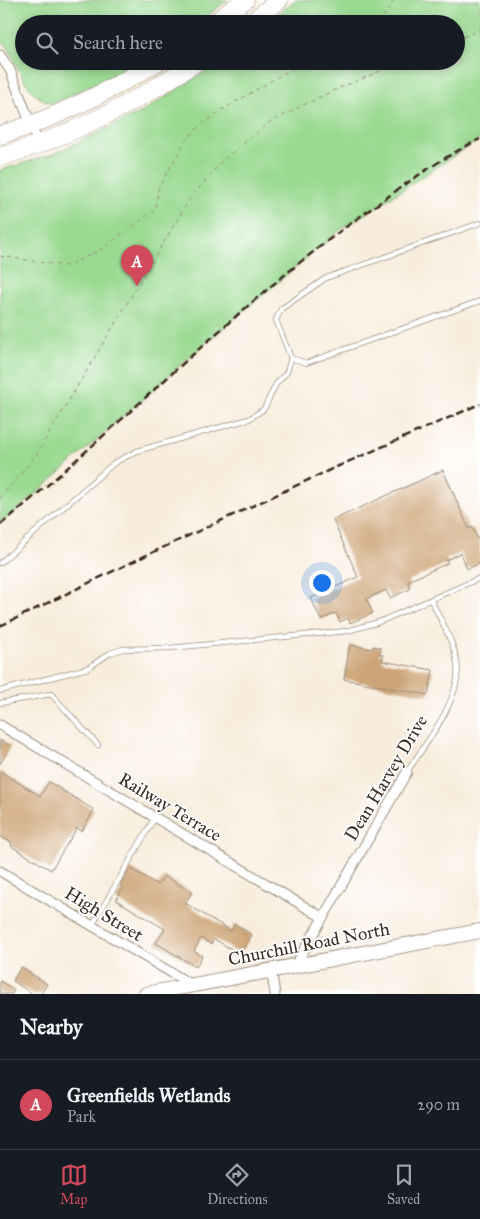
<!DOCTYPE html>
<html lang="en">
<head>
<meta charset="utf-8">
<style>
  :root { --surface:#171b24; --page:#20242c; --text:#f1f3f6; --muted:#9ea1a6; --line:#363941; --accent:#d1495b }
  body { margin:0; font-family:"IM FELL Great Primer",serif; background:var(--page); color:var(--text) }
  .you { position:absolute; left:321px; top:582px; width:18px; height:18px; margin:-12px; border:4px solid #fff; border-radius:50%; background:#1a73e8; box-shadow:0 0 0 8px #1a73e833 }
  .badge { display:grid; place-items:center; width:32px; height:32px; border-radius:50%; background:var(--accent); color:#fff; font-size:16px; font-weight:700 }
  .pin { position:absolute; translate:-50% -41px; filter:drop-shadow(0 1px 2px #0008) }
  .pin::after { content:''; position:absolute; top:26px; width:18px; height:15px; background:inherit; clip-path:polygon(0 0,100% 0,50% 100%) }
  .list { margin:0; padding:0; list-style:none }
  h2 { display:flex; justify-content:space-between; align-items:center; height:65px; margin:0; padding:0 20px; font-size:21px }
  h2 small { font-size:16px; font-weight:400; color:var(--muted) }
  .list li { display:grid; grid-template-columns:32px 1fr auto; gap:15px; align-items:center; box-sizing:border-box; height:90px; padding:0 20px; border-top:1px solid var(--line) }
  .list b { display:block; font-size:19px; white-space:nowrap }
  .list p { margin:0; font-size:16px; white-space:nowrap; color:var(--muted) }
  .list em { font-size:16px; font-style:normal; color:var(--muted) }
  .icon { flex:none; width:28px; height:28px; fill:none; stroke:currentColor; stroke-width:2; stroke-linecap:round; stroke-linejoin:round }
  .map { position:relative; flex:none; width:480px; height:994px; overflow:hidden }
  .search { position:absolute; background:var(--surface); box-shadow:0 2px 8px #0003; left:15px; right:15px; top:15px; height:55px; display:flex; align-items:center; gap:12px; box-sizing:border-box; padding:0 18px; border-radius:28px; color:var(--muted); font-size:19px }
  .sheet { height:155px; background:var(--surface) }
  nav { display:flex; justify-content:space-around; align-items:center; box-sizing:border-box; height:70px; border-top:1px solid var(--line); background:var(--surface); font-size:14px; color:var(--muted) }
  nav a { display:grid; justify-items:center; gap:2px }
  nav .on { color:var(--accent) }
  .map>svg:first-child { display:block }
  .green { fill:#99d990; stroke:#6a8257 }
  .building { fill:#cda477 }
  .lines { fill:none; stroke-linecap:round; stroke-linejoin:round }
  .lane-casing { stroke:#9a8c7d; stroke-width:6 }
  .street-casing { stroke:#9a8c7d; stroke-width:11 }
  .secondary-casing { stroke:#9a8c7d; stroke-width:16 }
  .highway-casing { stroke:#9a8c7d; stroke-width:19 }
  .path { stroke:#9a8c7d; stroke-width:1; stroke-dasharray:4 4; stroke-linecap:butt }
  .lane { stroke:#fff; stroke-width:4.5 }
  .street { stroke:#fff; stroke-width:9 }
  .secondary { stroke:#fff; stroke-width:14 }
  .highway { stroke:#fff; stroke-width:18 }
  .rail { stroke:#3b2a1e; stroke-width:2.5; stroke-dasharray:8 4; stroke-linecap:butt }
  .labels { text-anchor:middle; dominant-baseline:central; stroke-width:4; stroke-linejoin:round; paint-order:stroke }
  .street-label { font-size:18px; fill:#3b2a1e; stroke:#fff }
</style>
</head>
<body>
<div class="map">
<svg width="480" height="994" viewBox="0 0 480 994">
  <rect width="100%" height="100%" fill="#fff"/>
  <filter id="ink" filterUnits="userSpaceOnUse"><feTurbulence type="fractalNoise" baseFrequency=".02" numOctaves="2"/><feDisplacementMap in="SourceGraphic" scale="10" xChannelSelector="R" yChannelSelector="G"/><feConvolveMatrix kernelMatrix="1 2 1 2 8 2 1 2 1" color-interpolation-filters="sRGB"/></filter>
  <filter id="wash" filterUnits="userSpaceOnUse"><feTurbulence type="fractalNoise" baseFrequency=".0096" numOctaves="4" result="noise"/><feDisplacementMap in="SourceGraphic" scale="20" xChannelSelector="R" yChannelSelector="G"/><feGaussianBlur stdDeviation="1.12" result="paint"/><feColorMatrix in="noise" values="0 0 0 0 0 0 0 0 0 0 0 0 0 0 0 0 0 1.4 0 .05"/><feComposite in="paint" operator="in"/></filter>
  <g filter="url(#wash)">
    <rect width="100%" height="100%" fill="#f8eddc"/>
    <path class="green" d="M 0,0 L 228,0 L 197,24 L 24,24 L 24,61 L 143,61 L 54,103 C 27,100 18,65 6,44 L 0,40 Z
      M 295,0 L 480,0 L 480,139 L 339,231 L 208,341 L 20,508 L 0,523 L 0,170 L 53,154 L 142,112 L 221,61 L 456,61 L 456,24 L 266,24 Z"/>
    <g id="blocks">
      <path class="building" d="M 443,470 L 469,529 L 472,527 L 480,544 L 480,563 L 467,569 L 461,553 L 446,560 L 448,563 L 408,581 L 410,589 L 390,598 L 386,590 L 366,599 L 373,613 L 350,623 L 348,618 L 340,622 L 336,613 L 321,620 L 311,598 L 358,577 L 333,520 Z
        M 350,645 L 372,649 L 373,646 L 381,648 L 379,654 L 383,655 L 382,661 L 433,670 L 428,695 L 344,679 Z
        M 0,740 L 11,746 L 0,764 Z
        M 0,771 L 40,796 L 49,782 L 94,810 L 82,831 L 77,828 L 51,870 L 11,846 L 12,843 L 0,836 Z
        M 130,868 L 158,885 L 164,876 L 192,892 L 185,903 L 231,931 L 235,924 L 252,935 L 240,954 L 214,939 L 211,944 L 201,938 L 194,951 L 202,956 L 196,967 L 156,943 L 165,929 L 116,900 L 123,887 L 120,886 Z
        M 21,967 L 47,984 L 41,994 L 33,994 L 13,981 Z
        M 0,981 L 14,990 L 12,994 L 0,994 Z"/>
    </g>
  </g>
  <g filter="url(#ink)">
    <use href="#blocks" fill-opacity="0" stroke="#9a8c7d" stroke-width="1"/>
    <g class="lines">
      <defs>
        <path id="lane" d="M 480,223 L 326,278 L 281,309 L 276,320 L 291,358 L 306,363 L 480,301
          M 0,563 L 114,463 L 137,451 L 249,419 L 264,409 L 276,384 L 287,372 L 291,358
          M 0,691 L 88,668 L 110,653 L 123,649 L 170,648 L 347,631 L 379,622 L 480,578
          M 0,703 L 51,694 L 98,745
          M 407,772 C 425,744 463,698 457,663 C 454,642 440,619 431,600
          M 92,926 L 155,817"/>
        <path id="street" d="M 0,55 L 10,70 L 39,146
          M 0,725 L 322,917
          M 0,871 L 192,985
          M 295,966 L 407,772
          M 271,970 L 275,994"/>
        <path id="secondary" d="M 146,994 L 480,931"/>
        <path id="highway" d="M 213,24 L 245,0
          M 250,24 L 279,0
          M 0,135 C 56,119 109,91 159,61
          M 0,157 C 71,136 136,103 197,61"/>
      </defs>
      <use href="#lane" class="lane-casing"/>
      <use href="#street" class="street-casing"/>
      <use href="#secondary" class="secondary-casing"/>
      <use href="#highway" class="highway-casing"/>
      <path class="path" d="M 379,24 L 394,0
        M 456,40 L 480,30
        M 0,256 L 66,266 L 97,252 L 155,210 L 159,187 L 186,140 L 200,126 L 220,111 L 305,61
        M 0,498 L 35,457 L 189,200 L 223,160 L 270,122 L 332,91 L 405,61"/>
      <use href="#lane" class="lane"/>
      <use href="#street" class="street"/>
      <use href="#secondary" class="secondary"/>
      <use href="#highway" class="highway"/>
      <path class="rail" d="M 0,525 C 128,421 240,300 375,206 C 408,182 443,157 480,139
        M 0,626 L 132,562 L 334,468 L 480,404"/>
    </g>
  </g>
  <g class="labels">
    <g class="street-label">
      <text transform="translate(386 778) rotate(-59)">Dean Harvey Drive</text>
      <text transform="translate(170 807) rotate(31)">Railway Terrace</text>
      <text transform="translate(104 914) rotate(31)">High Street</text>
      <text transform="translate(309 944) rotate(-11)">Churchill Road North</text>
    </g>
  </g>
</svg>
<div class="you"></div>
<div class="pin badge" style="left:137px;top:286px">A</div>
<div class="search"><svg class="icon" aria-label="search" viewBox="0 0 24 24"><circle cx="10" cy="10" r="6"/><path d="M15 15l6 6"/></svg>Search here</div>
</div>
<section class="sheet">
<h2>Nearby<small></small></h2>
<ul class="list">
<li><span class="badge">A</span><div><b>Greenfields Wetlands</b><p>Park</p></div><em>290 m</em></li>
</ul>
</section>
<nav>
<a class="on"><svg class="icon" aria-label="map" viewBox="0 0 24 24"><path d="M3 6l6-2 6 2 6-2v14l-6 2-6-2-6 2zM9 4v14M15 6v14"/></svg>Map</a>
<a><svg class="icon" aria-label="directions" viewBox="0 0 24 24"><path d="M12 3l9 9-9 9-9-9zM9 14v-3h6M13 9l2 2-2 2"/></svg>Directions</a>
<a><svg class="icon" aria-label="saved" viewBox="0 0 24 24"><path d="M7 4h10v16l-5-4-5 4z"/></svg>Saved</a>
</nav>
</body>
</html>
